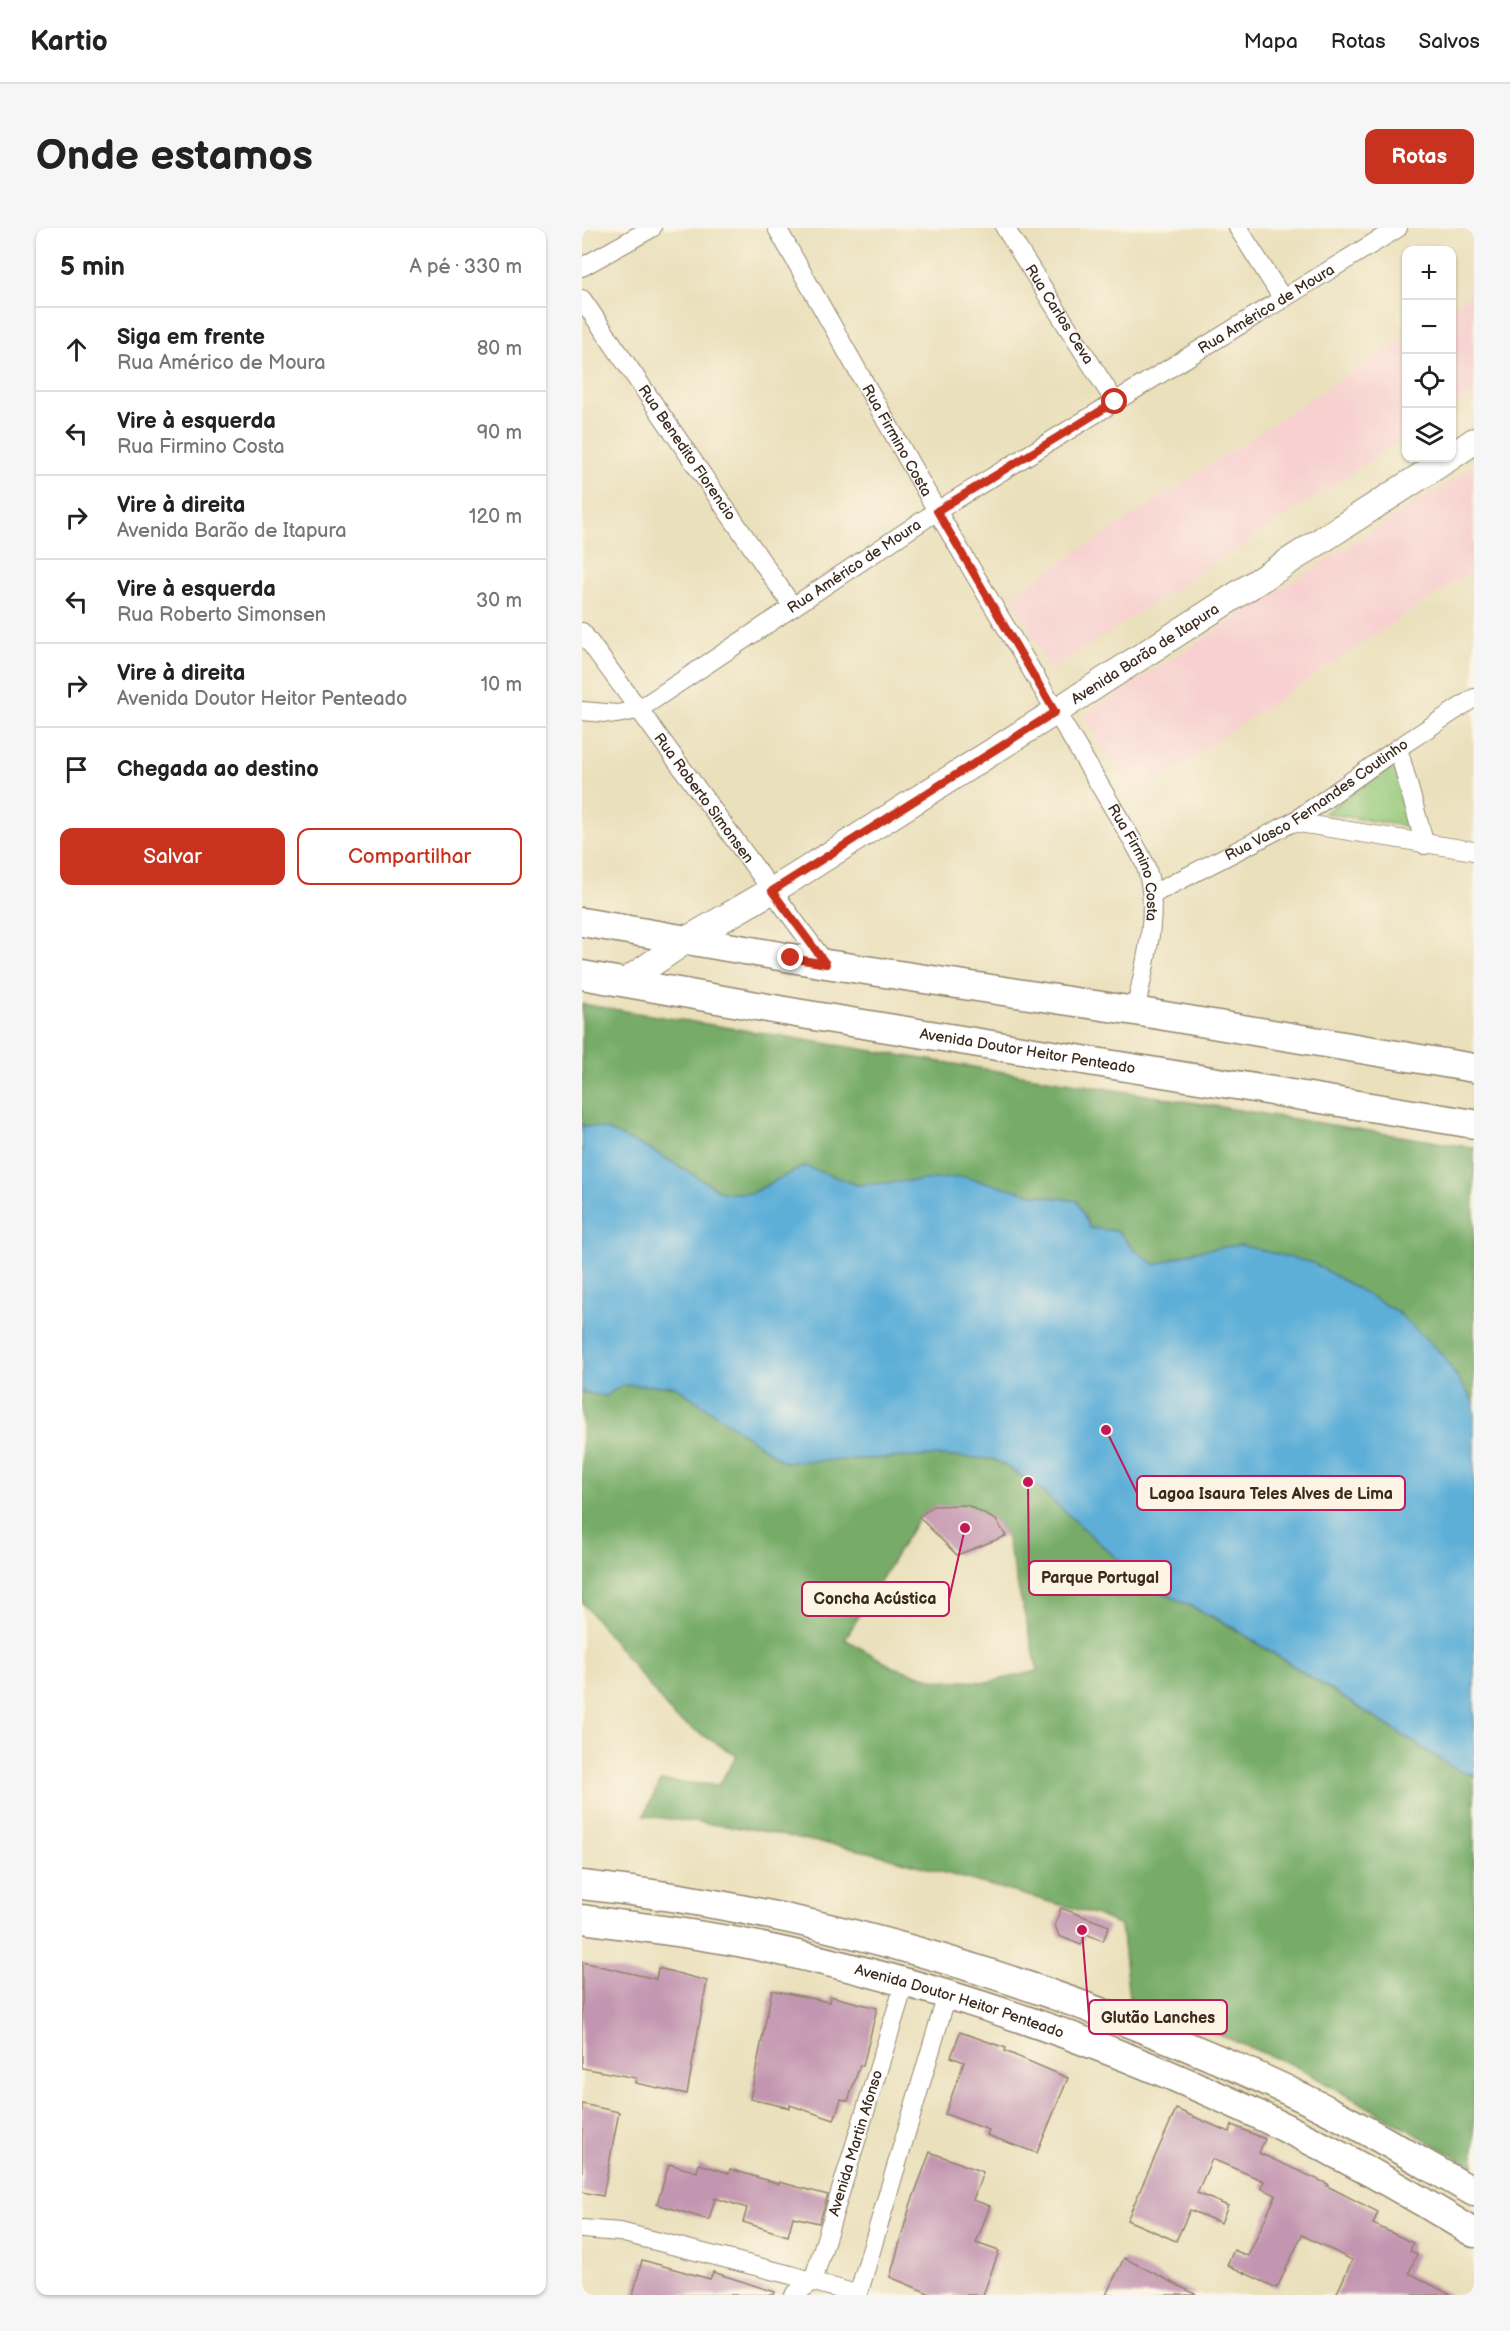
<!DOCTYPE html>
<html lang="pt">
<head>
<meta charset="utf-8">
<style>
  :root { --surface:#fff; --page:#f6f6f6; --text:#222; --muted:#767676; --line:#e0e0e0; --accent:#c8321e }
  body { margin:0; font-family:"Balsamiq Sans",sans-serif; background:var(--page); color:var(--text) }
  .controls { position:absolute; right:18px; top:18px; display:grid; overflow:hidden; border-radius:12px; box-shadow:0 2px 4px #0004 }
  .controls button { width:54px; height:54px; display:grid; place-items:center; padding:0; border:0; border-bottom:2px solid var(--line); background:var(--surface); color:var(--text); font:30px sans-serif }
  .stop { position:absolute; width:18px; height:18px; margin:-14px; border:4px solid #c8321e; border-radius:50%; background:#fff }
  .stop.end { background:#c8321e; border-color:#fff; box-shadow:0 2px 6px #0008 }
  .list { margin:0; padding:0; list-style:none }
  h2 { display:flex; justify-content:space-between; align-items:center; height:78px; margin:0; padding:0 24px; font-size:26px }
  h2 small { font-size:20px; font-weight:400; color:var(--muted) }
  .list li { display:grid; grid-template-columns:39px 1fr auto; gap:18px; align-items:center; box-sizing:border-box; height:84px; padding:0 24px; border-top:2px solid var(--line) }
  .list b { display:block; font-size:22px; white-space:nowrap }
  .list p { margin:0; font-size:20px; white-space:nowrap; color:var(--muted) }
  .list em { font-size:20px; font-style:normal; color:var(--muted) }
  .actions { display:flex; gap:12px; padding:18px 24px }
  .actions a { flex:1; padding:14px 0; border:2px solid var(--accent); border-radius:12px; text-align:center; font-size:21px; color:var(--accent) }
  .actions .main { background:var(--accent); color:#fff }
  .icon { flex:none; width:33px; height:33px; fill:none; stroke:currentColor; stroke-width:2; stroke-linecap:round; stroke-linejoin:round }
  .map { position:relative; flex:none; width:892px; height:2067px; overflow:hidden; border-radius:12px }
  header { display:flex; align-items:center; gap:36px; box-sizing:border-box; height:84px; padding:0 30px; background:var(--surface); border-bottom:2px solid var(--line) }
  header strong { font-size:28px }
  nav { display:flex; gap:33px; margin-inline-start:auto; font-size:21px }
  .intro { display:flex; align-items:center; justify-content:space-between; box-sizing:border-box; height:144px; padding:0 36px }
  h1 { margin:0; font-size:42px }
  .button { padding:15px 27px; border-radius:12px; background:var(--accent); color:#fff; font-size:21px; font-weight:700 }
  main { display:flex; gap:36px; padding:0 36px }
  aside { flex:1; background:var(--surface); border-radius:12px; box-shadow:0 2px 4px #0004 }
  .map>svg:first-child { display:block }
  .built { fill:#f7d0cf }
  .green { fill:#93c778; stroke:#67784b; stroke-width:1.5 }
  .forest { fill:#76ac68; stroke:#586b43; stroke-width:1.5; fill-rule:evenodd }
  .water { fill:#5dafd8; stroke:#4c6c7b; stroke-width:1.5 }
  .building { fill:#c295b0 }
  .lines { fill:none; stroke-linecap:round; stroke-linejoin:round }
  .minor-casing { stroke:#92856d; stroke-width:20 }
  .secondary-casing { stroke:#92856d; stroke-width:28 }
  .primary-casing { stroke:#92856d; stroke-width:31 }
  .minor { stroke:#fff; stroke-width:18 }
  .secondary { stroke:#fff; stroke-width:26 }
  .primary { stroke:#fff; stroke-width:28 }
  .route { stroke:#c8321e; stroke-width:8 }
  .labels { text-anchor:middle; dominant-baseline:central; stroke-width:5; stroke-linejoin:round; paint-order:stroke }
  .street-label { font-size:15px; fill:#3b2a1e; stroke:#fcf5e5 }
  .leader { fill:none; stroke:#c2185b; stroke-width:2 }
  .callout-dot { fill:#c2185b; stroke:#fcf5e5; stroke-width:2 }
  .callout { fill:#fcf5e5; stroke:#c2185b; stroke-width:2 }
  .callout-label { font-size:16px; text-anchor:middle; font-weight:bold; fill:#3b2a1e }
</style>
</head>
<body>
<header>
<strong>Kartio</strong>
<nav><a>Mapa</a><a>Rotas</a><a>Salvos</a></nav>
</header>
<div class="intro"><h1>Onde estamos</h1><a class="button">Rotas</a></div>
<main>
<aside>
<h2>5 min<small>A pé · 330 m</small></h2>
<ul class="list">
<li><svg class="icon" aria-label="ahead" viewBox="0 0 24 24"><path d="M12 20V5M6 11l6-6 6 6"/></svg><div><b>Siga em frente</b><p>Rua Américo de Moura</p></div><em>80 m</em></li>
<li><svg class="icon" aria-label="left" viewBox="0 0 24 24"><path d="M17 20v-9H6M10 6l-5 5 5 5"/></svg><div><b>Vire à esquerda</b><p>Rua Firmino Costa</p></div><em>90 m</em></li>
<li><svg class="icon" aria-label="right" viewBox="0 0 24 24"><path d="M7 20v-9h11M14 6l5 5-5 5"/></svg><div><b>Vire à direita</b><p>Avenida Barão de Itapura</p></div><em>120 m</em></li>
<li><svg class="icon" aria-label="left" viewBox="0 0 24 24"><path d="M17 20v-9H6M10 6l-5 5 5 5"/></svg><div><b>Vire à esquerda</b><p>Rua Roberto Simonsen</p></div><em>30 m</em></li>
<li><svg class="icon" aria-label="right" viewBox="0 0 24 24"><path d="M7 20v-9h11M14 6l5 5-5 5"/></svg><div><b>Vire à direita</b><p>Avenida Doutor Heitor Penteado</p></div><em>10 m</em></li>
<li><svg class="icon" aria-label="arrive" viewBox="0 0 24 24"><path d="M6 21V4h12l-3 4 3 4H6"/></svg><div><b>Chegada ao destino</b></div></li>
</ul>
<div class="actions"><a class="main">Salvar</a><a>Compartilhar</a></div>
</aside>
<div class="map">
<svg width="892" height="2067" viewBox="0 0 892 2067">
  <rect width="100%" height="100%" fill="#fcf5e5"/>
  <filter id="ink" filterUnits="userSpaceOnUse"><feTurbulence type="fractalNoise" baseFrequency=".0167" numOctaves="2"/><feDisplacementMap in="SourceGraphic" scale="12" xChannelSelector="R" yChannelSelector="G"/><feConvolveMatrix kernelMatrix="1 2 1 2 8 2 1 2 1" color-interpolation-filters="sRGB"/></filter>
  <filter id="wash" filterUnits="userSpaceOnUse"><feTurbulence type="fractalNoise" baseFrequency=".008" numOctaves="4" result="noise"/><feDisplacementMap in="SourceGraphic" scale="24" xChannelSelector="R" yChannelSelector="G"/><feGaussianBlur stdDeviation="1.35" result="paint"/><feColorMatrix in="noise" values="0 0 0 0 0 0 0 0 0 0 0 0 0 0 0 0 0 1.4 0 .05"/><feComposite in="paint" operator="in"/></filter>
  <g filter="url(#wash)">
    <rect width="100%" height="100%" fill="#eae0bc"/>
    <path class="built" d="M 892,64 L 892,165 L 870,179 L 870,78 Z
      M 824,108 L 824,209 L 468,443 L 430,367 Z
      M 892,238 L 892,341 L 552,568 L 501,487 Z"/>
    <path class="green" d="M 813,537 L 835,600 L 742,585 Z"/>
    <path class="forest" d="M 0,776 L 892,920 L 892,1175 L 860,1126 L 613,1023 L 574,1037 L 551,1021 L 536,1003 L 508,1000 L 495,973 L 450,966 L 309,956 L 275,957 L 222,938 L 170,965 L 142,965 L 71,923 L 23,901 L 0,897 Z
      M 41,1157 L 93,1158 L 202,1234 L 358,1228 L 411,1231 L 451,1255 L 562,1355 L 646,1397 L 875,1542 L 892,1547 L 892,1939 L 713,1838 L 547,1770 L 539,1698 L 515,1687 L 287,1624 L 168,1601 L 62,1588 L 78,1553 L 136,1557 L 155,1528 L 93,1490 L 0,1374 L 0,1164 L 23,1168 ZM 351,1278 L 385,1278 L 414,1292 L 424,1308 L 456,1443 L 406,1454 L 355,1452 L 311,1439 L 263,1411 L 337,1289 Z"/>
    <path class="water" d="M 0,897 L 23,901 L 71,923 L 142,965 L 170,965 L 222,938 L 275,957 L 382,949 L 450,966 L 495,973 L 508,1000 L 536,1003 L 551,1021 L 574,1037 L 613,1023 L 658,1017 L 731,1035 L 814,1083 L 860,1126 L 892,1175 L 892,1547 L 875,1542 L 647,1397 L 562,1355 L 451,1255 L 412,1231 L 358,1228 L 202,1234 L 93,1158 L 41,1157 L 23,1168 L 0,1164 Z"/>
    <g id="blocks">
      <path class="building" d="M 385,1277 L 414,1292 L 424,1308 L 375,1327 L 337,1289 L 351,1278 Z
        M 479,1680 L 527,1698 L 521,1713 L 504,1706 L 499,1717 L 477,1708 L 473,1697 Z
        M 0,1734 L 74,1751 L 76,1740 L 125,1753 L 105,1866 L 53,1855 L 54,1850 L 0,1840 Z
        M 190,1762 L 247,1774 L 248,1768 L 295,1780 L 281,1838 L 278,1837 L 266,1873 L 259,1871 L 252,1892 L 208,1877 L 208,1880 L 168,1871 Z
        M 378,1804 L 424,1820 L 423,1823 L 486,1850 L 455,1925 L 405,1907 L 407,1902 L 363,1886 L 382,1834 L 369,1829 Z
        M 0,1876 L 37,1884 L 21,1968 L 0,1964 Z
        M 594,1881 L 647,1904 L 650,1897 L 683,1911 L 677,1925 L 746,1956 L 745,1958 L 796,1984 L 791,1996 L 831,2015 L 828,2023 L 835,2026 L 827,2045 L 869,2067 L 754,2067 L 770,2032 L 720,2007 L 695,2060 L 645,2037 L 652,2022 L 666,2028 L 694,1967 L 679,1960 L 682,1953 L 630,1931 L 615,1965 L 646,1978 L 639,1995 L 608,1982 L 594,2013 L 545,1992 Z
        M 348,1924 L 401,1944 L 391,1972 L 408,1978 L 394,2015 L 417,2023 L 401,2067 L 351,2067 L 308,2049 L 328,1978 Z
        M 87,1936 L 115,1944 L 117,1936 L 147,1945 L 148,1941 L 197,1956 L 197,1954 L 246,1967 L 237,1995 L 211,1989 L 206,2008 L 161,1994 L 165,1980 L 133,1970 L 127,1992 L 75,1976 Z
        M 542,2030 L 615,2067 L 524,2067 Z
        M 60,2032 L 128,2051 L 131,2044 L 193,2064 L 192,2067 L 51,2067 Z"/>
    </g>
  </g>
  <g filter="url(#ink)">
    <use href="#blocks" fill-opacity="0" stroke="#92856d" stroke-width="1.5"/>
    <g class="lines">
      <defs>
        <g id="minor">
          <path id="s1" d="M 195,0 L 355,283 L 546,605 C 553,617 561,629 565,642 C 578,684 562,741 553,783"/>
          <path id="s2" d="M 423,0 L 533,174"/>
          <path d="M 656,0 L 701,71"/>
          <path d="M 0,39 L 70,0"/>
          <path id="s3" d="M 0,71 L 211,379"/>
          <path id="s4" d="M 0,404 L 244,736"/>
          <path id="s5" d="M 0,483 L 35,486 L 56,482 L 355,283 L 816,0"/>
          <path d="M 816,520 L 843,617"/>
          <path d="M 711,594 L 892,623"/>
          <path id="s6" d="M 571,666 L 711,594 L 816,520 L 892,470"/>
          <path d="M 0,2001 L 38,2004 L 209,2047 L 277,2067"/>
          <path id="s7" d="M 212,2067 L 231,2053 L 323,1754"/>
          <path d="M 276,2067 L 365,1767"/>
        </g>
        <g id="secondary">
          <path d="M 870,228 L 892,213"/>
          <path id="s8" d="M 43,754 L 106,711 L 208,652 L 473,484 L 867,230"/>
        </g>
        <g id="primary">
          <path d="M 0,694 L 244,736 L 553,783 L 892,840"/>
          <path id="s9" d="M 0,747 L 214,785 L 892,896"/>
          <path d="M 0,1657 C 195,1678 385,1730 567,1803 C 632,1829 697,1856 759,1889 C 804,1913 848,1939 892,1964"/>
          <path id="s10" d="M 0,1691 C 55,1699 111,1705 166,1716 C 422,1769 670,1866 892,2005"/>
        </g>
      </defs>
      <use href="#minor" class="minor-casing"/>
      <use href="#secondary" class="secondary-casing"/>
      <use href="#primary" class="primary-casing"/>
      <use href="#minor" class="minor"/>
      <use href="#secondary" class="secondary"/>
      <use href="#primary" class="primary"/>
    </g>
  </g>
  <g class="lines" filter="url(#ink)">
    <path class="route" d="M 209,730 L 244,736 L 190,663 L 473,484 L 355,283 L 533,174"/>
  </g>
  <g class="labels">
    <g class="street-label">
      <text stroke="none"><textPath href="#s5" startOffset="802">Rua Américo de Moura</textPath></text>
      <text stroke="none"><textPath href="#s2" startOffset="102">Rua Carlos Ceva</textPath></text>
      <text stroke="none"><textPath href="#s1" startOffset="244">Rua Firmino Costa</textPath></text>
      <text stroke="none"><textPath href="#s3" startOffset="186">Rua Benedito Florencio</textPath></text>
      <text stroke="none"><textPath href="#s5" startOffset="316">Rua Américo de Moura</textPath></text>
      <text stroke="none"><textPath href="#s8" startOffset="615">Avenida Barão de Itapura</textPath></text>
      <text stroke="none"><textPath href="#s4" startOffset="206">Rua Roberto Simonsen</textPath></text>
      <text stroke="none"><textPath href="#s6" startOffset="189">Rua Vasco Fernandes Coutinho</textPath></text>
      <text stroke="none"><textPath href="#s1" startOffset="730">Rua Firmino Costa</textPath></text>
      <text stroke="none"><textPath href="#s9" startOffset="452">Avenida Doutor Heitor Penteado</textPath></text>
      <text stroke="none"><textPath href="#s10" startOffset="387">Avenida Doutor Heitor Penteado</textPath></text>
      <text stroke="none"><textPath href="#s7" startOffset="168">Avenida Martin Afonso</textPath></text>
    </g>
  </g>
  <path class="leader" d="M524 1202L555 1265M446 1254L447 1350M383 1300L367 1371M500 1702L507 1789"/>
  <g class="callout-dot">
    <circle cx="524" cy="1202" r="6"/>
    <circle cx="446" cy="1254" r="6"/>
    <circle cx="383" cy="1300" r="6"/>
    <circle cx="500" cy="1702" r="6"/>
  </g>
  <g class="callout">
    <rect x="555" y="1248" width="268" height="34" rx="6"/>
    <rect x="447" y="1333" width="142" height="34" rx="6"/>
    <rect x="220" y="1354" width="147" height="34" rx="6"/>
    <rect x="507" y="1772" width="138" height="34" rx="6"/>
  </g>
  <g class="callout-label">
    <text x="689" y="1271">Lagoa Isaura Teles Alves de Lima</text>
    <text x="518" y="1355">Parque Portugal</text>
    <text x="293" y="1376">Concha Acústica</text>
    <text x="576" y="1795">Glutão Lanches</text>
  </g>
</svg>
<div class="controls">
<button>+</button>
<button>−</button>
<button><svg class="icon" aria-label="locate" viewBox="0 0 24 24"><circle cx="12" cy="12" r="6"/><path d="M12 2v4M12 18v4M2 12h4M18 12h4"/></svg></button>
<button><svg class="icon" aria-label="layers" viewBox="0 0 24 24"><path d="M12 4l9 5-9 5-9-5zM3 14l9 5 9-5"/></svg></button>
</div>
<div class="stop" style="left:533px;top:174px"></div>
<div class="stop end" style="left:209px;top:730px"></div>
</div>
</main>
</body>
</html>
